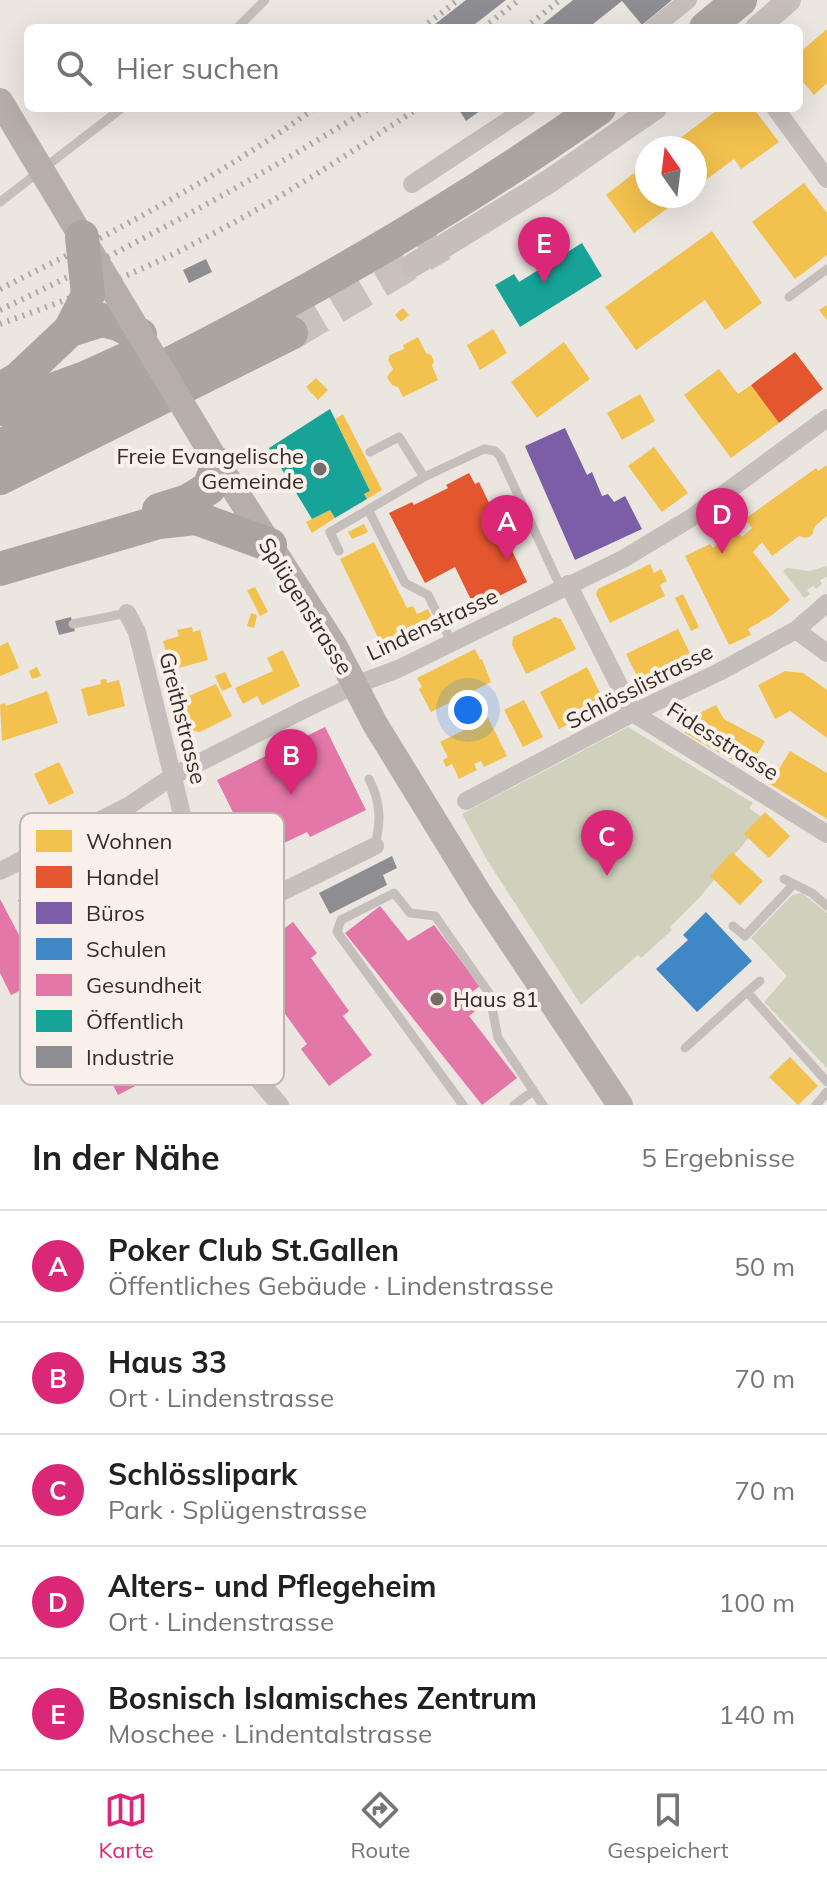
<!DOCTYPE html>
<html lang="de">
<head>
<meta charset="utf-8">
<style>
  :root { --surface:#fff; --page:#f6f6f6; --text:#202124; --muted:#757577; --line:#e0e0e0; --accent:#db2777 }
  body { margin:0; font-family:Mulish,sans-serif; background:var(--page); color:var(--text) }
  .compass { position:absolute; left:635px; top:136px; width:72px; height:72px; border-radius:50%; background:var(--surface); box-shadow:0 8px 32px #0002; rotate:346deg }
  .you { position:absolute; left:468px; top:710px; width:28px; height:28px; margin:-20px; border:6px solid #fff; border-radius:50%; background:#1a73e8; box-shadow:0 0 0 12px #1a73e833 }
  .badge { display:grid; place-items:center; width:52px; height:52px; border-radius:50%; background:var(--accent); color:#fff; font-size:26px; font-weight:700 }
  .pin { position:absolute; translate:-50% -66px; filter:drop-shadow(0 2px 4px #0008) }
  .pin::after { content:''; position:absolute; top:42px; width:28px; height:24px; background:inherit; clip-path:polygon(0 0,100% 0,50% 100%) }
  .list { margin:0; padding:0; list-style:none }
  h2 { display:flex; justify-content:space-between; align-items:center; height:104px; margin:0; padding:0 32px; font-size:34px }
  h2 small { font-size:26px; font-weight:400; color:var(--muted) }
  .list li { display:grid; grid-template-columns:52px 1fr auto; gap:24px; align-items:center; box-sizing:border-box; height:112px; padding:0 32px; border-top:2px solid var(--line) }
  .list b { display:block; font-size:30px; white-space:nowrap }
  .list p { margin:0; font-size:26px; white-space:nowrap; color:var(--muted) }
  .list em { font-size:26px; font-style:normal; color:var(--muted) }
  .icon { flex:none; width:44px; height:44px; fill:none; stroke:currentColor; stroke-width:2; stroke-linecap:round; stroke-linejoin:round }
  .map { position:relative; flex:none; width:827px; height:1105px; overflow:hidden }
  .search { position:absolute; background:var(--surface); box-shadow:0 8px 32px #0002; left:24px; right:24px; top:24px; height:88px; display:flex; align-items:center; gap:20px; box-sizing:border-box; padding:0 28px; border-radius:12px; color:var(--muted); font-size:30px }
  .sheet { height:664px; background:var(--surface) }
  nav { display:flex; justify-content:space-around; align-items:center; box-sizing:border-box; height:112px; border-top:2px solid var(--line); background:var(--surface); font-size:22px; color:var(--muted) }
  nav a { display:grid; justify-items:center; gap:4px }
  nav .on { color:var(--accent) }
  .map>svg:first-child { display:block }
  .green { fill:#cfd1bc }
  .homes { fill:#f2c14e }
  .shops { fill:#e4572e }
  .offices { fill:#7b5ea7 }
  .schools { fill:#3f88c5 }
  .health { fill:#e377a8 }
  .public { fill:#17a398 }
  .industry { fill:#8d8d92 }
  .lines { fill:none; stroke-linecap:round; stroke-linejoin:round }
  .motorway-tunnel { stroke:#c8c1bc; stroke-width:34; stroke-dasharray:34 17; stroke-linecap:butt }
  .service { stroke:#c6beba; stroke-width:9 }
  .minor { stroke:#c6beba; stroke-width:18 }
  .tertiary { stroke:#c6beba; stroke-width:24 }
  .secondary { stroke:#b6aeab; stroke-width:26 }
  .motorway { stroke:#aba5a0; stroke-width:34 }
  .rail { stroke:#ada7a4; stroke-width:6; stroke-dasharray:2 6; stroke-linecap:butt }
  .secondary-bridge { stroke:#b6aeab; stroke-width:26 }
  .motorway-bridge { stroke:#aba5a0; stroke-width:34 }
  .poi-dot { fill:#766d69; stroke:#f9f0e9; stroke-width:3 }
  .labels { text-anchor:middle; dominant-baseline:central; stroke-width:8; stroke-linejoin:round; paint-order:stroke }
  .poi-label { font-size:22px; fill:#362c28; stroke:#f9f0e9; text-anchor:end }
  .street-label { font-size:22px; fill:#362c28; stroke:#f9f0e9 }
  .key { fill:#f9f0e9; stroke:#beb5af; stroke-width:2 }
  .key-label { font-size:22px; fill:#362c28 }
</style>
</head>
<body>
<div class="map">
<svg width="827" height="1105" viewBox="0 0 827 1105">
  <rect width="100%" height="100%" fill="#ece6e1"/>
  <path class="green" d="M 827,566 L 827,577 L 820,580 L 822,584 L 816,589 L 813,586 L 807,590 L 810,594 L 804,598 L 783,571 L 787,568 L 809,571 Z
    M 628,727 L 753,803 L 749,808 L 764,819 L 700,897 L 670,927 L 672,930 L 641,958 L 638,955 L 581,1005 L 487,860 L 462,814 Z
    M 802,893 L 827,913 L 827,1068 L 764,1002 L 787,976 L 751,938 L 792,895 Z"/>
  <path class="homes" d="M 827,29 L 827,83 L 814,95 L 799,77 L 799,53 Z
    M 720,108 L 753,108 L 779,142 L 741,169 L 734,159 L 695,188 L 695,148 L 667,148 Z
    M 647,163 L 647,196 L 684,196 L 634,233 L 606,195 Z
    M 804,183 L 827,213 L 827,255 L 795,279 L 752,222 Z
    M 712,231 L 762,303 L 725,330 L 705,300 L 636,350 L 605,307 Z
    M 827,305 L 827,320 L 819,310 Z
    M 403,308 L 409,315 L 401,322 L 395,315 Z
    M 493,329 L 507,353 L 480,370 L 467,345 Z
    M 418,337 L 426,353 L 431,355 L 434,361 L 432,366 L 438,380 L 403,397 L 398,387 L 392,385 L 387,377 L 393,369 L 388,360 L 390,355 L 404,349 L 403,345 Z
    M 564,342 L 590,379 L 537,418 L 511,382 Z
    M 719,369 L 738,394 L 751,385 L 779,423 L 731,458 L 684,395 Z
    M 316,378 L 328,390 L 318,400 L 306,387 Z
    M 640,394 L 655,421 L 622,440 L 607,413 Z
    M 343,414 L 382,490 L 367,499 L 364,494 L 370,491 L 335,419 Z
    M 654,447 L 688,493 L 662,512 L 628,466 Z
    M 827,465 L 827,516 L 815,526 L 812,535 L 806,538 L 799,536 L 772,556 L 762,542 L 753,552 L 790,600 L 772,615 L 748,629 L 751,635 L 729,645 L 685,556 L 710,544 L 713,548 L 736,530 L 742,537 L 752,528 L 745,519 L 816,468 L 818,471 Z
    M 330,510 L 335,518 L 312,533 L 306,522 Z
    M 364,524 L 368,532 L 352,539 L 348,532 Z
    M 374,542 L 407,608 L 413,606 L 417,614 L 428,609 L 435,623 L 383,648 L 340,559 Z
    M 650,564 L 654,573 L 661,569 L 667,581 L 660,585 L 665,596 L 610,623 L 596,594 L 598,589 Z
    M 255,587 L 268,612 L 260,616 L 247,590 Z
    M 683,594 L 699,627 L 691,631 L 675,598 Z
    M 251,613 L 257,615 L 254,628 L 247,626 Z
    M 555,617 L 561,619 L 576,649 L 526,674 L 512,645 L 513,637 Z
    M 192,627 L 193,632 L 200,630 L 208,660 L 171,670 L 163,641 L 179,636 L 177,630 Z
    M 678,629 L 694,661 L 642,686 L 626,654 Z
    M 8,642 L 19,668 L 0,676 L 0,646 Z
    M 475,649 L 480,660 L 482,659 L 491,682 L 431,712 L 419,689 L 422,687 L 417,678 Z
    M 283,650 L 300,686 L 262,705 L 257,696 L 243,704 L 235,688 L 273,671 L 267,658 Z
    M 37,667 L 41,676 L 32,679 L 29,671 Z
    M 587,667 L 604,701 L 603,706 L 559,729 L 540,692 Z
    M 785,671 L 803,673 L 827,690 L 827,738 L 790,711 L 775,719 L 758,685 Z
    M 225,672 L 232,687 L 222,691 L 215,676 Z
    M 106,679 L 107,683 L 119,680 L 125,706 L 88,716 L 81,689 L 101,684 L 100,680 Z
    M 216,684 L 232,716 L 200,732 L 188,730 L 183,721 L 186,718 L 178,701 Z
    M 47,691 L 58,723 L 2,741 L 0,705 L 5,703 L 6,706 Z
    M 524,700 L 543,737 L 523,747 L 504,710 Z
    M 716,705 L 724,719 L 765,741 L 749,770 L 685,733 L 685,720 Z
    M 488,718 L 507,756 L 484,767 L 481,761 L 474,764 L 477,770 L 459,779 L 452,764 L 446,767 L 443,760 L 448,757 L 440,742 Z
    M 790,751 L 827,773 L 827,819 L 770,784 Z
    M 59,762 L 74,793 L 49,805 L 34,774 Z
    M 765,812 L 790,836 L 769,858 L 744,834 Z
    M 732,852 L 763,881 L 740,905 L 710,876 Z
    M 790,1057 L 818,1086 L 798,1105 L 769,1077 Z"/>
  <path class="shops" d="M 795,352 L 823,389 L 779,423 L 751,385 Z
    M 469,473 L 475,484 L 479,482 L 527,582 L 475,608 L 455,567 L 425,583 L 389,513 L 412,502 L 414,505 L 448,488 L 446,485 Z"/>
  <path class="offices" d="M 565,428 L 587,475 L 592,472 L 602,496 L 608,494 L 614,502 L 625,496 L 642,529 L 575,560 L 525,446 Z"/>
  <path class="schools" d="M 706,912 L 752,961 L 697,1012 L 656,969 L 688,940 L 683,935 Z"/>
  <path class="health" d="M 325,727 L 366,810 L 310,837 L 307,832 L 255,857 L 217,780 Z
    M 77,870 L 88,893 L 29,922 L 18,900 Z
    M 0,899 L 19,935 L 39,924 L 46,937 L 26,947 L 42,980 L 11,995 L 0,973 Z
    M 380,906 L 408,941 L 434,925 L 480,986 L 472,992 L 482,1006 L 469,1016 L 517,1078 L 482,1105 L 345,933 Z
    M 293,922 L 317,953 L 311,958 L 349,1011 L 343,1016 L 372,1055 L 329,1086 L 301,1049 L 307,1044 L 267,989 L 273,984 L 250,953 Z
    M 132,1066 L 141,1083 L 118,1095 L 109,1077 Z"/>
  <path class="public" d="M 582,243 L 602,276 L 520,327 L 495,285 L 514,274 L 519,282 Z
    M 330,409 L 370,491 L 364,494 L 367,499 L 335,518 L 330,510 L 312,519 L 269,448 Z"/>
  <path class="industry" d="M 466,0 L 506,0 L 470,28 L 430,28 Z
    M 573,0 L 672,0 L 642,25 L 622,1 L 588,28 L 538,28 Z
    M 458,108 L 484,108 L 466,121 Z
    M 206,259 L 212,272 L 189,283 L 183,270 Z
    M 71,617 L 75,631 L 59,635 L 55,621 Z
    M 392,856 L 397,868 L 383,875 L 387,885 L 330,914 L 319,893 Z"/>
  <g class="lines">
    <path class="motorway-tunnel" d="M 291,333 L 442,244"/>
    <path class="service" d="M 237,28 L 265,0
      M 0,202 L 122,108
      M 789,297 L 827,269
      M 370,452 L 399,437 L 424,477
      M 369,511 L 405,583 L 428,595 L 452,643
      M 339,551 L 330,532 L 424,477 L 484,449 L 495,451 L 500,456 L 561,588
      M 73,624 L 127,613
      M 369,779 C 381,802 381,821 375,846
      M 784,879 L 812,893 L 827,906
      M 733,926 L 745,936 L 793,885
      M 747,992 L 760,981
      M 685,1048 L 747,992 L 827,1082
      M 463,1105 L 337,932 L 341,920 L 394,893 L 410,913 L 435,916 L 489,993 L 498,1038 L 543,1105
      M 514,1105 L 533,1091
      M 816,1105 L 827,1092"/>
    <path class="minor" d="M 653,28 L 688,0
      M 775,108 L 827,179
      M 412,184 L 527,108
      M 568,584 L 633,713 L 827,834
      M 127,613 L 137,632 L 240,1049 L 256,1077 L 280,1105
      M 796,630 L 827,653
      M 466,801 L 633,713 L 719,672 L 796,630 L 827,603
      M 0,871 L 130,805 L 173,776 L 303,710 L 355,685 L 398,669 L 623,559 L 691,518 L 827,418
      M 211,927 L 375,846"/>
    <path class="tertiary" d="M 757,28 L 789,0
      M 413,265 L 548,182 L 655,108"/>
    <path class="secondary" d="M 218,464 L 334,645 L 375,724 L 480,895 L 620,1105"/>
    <path class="motorway" d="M 706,28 L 740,0
      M 0,390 L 18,379 L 70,330 L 102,320 L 118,324 L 140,335
      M 0,409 L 85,378 L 138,354
      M 0,446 C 208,350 412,240 599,108
      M 0,478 L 291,333
      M 159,510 L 188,501 L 209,488 L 218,464
      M 0,569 L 159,522 L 196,518 L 270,545"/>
    <path class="rail" d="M 422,28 L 458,0
      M 483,28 L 519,0
      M 525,28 L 560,0
      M 0,289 C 109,235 216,179 315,108
      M 0,310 C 128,249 250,183 370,108
      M 0,324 C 63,301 127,278 187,247 C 267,207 343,158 418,108"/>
    <path class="secondary-bridge" d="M 0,101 L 218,464"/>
    <path class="motorway-bridge" d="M 70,330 L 88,295 L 82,237"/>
  </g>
  <g class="poi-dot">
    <circle cx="320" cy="469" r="8"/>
    <circle cx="437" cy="999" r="8"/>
  </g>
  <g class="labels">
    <g class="poi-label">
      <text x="304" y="456">Freie Evangelische<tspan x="304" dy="25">Gemeinde</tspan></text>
      <text x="453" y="999" text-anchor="start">Haus 81</text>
    </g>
    <g class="street-label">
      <text transform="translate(306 606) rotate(58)">Splügenstrasse</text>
      <text transform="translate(432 624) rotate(-25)">Lindenstrasse</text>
      <text transform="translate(639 686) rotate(-27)">Schlösslistrasse</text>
      <text transform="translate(183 718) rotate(76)">Greithstrasse</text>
      <text transform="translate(723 741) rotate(32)">Fidesstrasse</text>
    </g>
  </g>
  <rect x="20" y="813" width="264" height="272" rx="12" class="key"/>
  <rect x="36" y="830" width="36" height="22" fill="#f2c14e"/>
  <rect x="36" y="866" width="36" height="22" fill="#e4572e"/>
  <rect x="36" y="902" width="36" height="22" fill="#7b5ea7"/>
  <rect x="36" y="938" width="36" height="22" fill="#3f88c5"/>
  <rect x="36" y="974" width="36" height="22" fill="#e377a8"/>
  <rect x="36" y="1010" width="36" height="22" fill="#17a398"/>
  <rect x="36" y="1046" width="36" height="22" fill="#8d8d92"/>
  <g class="key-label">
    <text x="86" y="849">Wohnen</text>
    <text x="86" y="885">Handel</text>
    <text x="86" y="921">Büros</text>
    <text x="86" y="957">Schulen</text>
    <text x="86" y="993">Gesundheit</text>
    <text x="86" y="1029">Öffentlich</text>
    <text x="86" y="1065">Industrie</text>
  </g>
</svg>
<svg class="compass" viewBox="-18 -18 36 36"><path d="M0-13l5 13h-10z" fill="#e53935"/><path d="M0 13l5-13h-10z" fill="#757577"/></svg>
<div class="you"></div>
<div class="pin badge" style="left:507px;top:561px">A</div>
<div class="pin badge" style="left:291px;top:795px">B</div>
<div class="pin badge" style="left:607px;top:876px">C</div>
<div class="pin badge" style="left:722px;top:554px">D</div>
<div class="pin badge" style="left:544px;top:283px">E</div>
<div class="search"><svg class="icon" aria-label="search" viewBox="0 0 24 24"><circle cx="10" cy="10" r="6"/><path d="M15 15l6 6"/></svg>Hier suchen</div>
</div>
<section class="sheet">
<h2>In der Nähe<small>5 Ergebnisse</small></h2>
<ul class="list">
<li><span class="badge">A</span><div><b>Poker Club St.Gallen</b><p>Öffentliches Gebäude · Lindenstrasse</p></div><em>50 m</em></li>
<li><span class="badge">B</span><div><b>Haus 33</b><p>Ort · Lindenstrasse</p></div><em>70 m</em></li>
<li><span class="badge">C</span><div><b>Schlösslipark</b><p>Park · Splügenstrasse</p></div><em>70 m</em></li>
<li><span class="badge">D</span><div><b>Alters- und Pflegeheim</b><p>Ort · Lindenstrasse</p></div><em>100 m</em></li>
<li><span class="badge">E</span><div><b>Bosnisch Islamisches Zentrum</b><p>Moschee · Lindentalstrasse</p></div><em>140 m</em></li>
</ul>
</section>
<nav>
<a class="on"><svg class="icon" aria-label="map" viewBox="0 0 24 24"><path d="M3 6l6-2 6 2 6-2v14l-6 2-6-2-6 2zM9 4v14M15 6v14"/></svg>Karte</a>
<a><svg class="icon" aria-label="directions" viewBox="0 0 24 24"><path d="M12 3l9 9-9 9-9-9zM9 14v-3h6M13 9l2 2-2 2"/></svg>Route</a>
<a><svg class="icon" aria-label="saved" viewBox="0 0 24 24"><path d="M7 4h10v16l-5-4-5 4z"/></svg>Gespeichert</a>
</nav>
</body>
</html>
